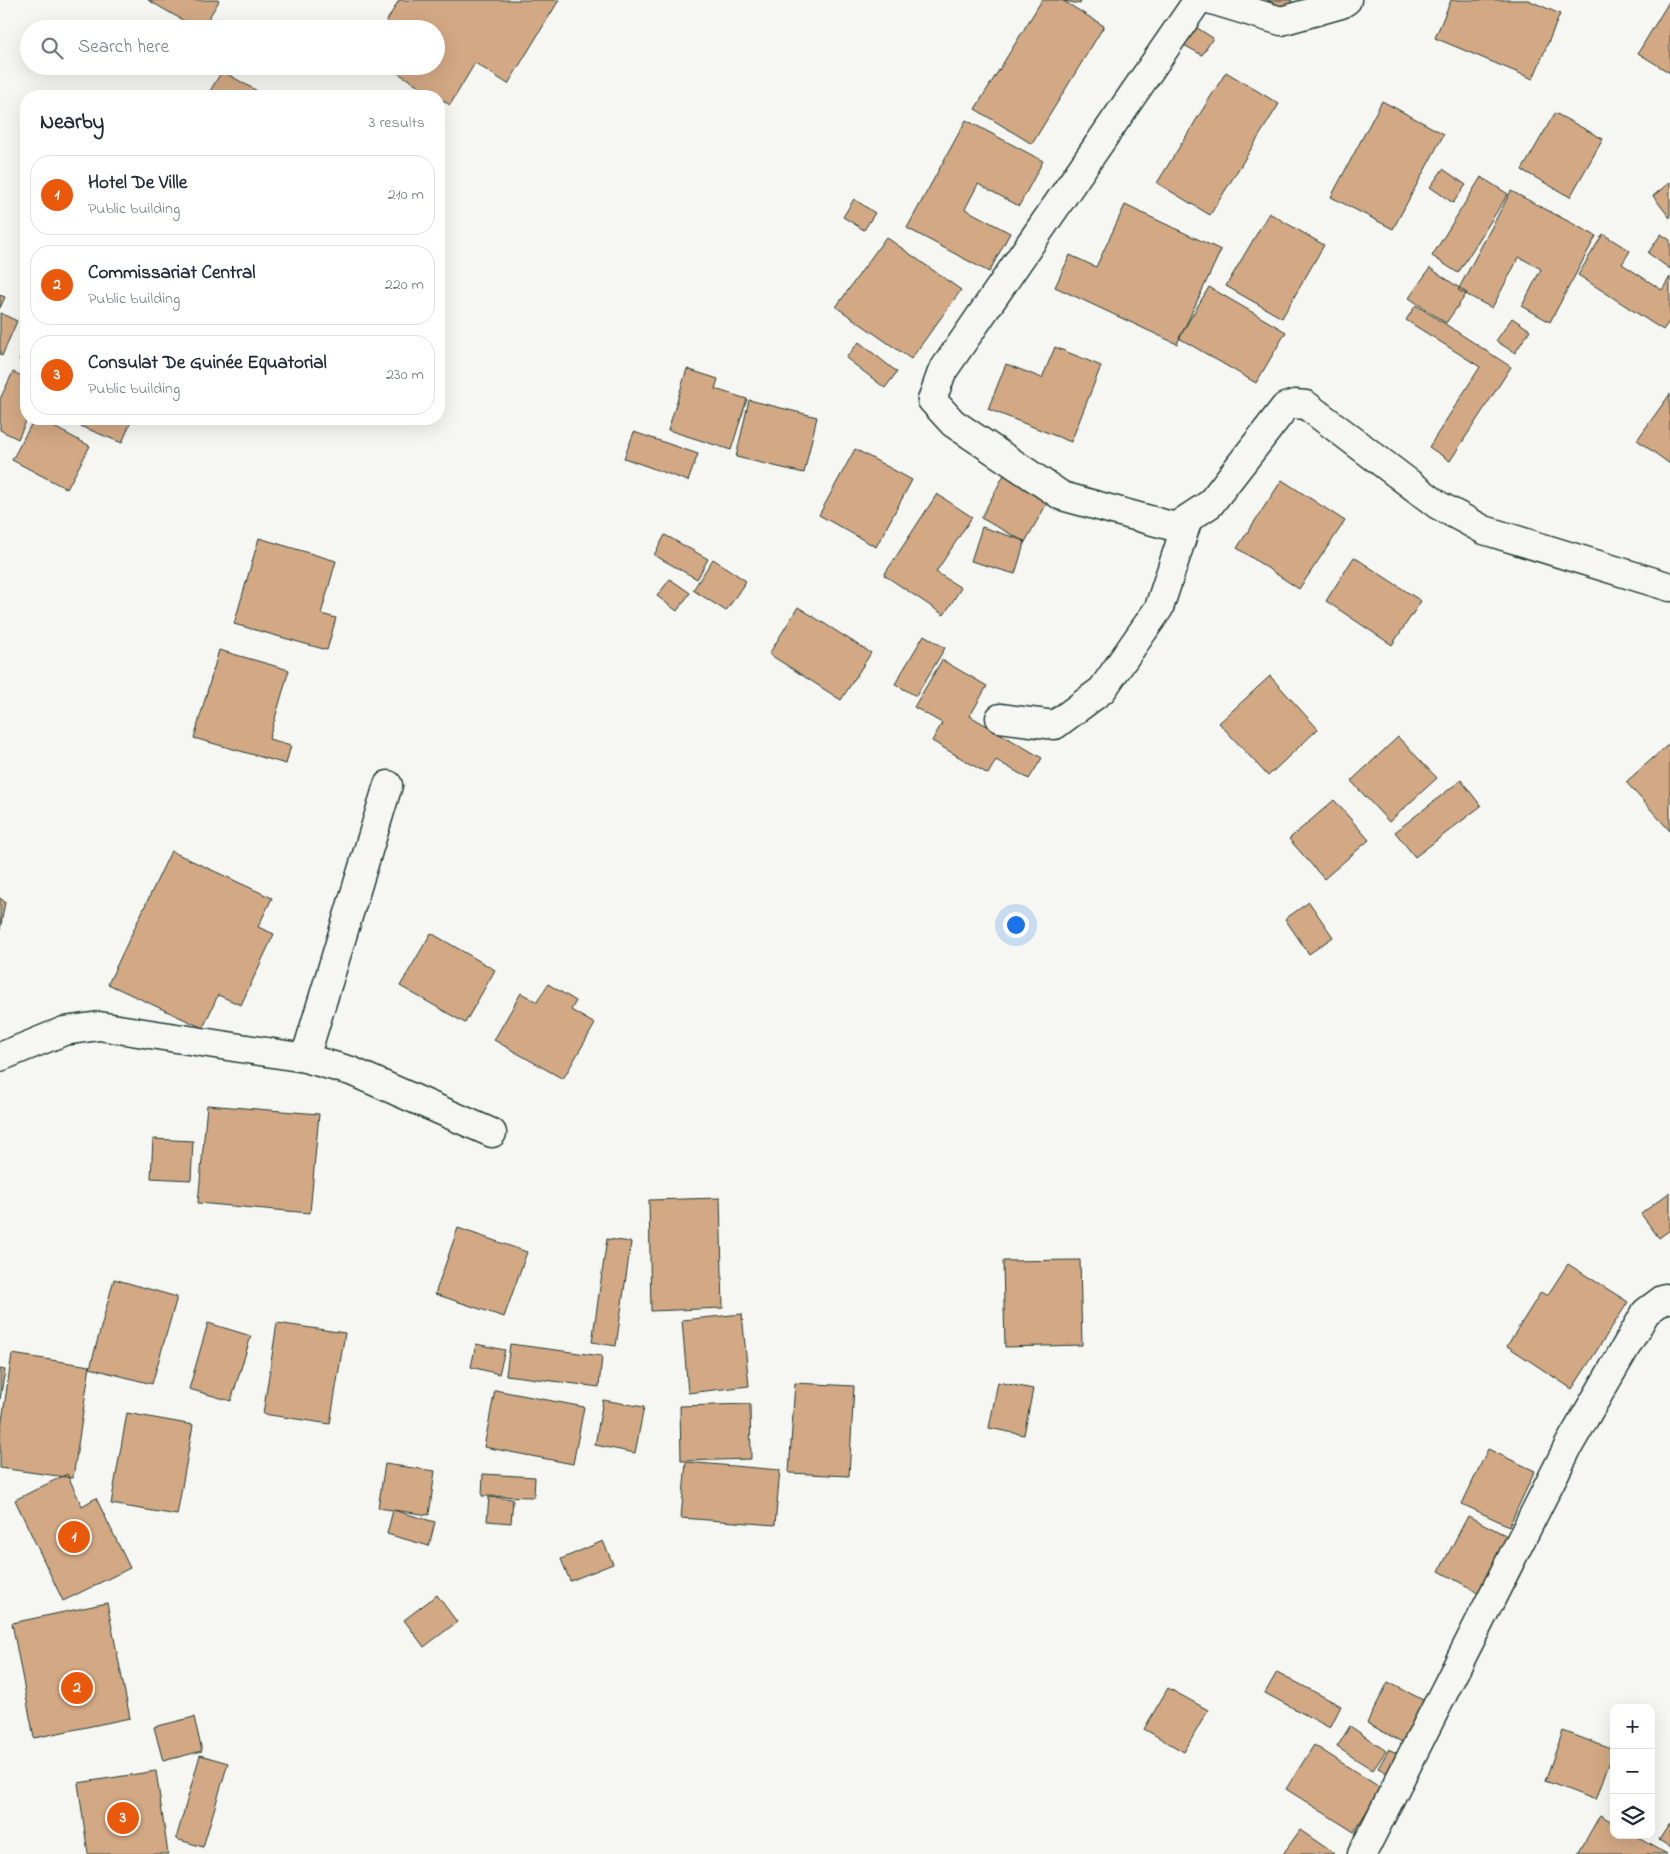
<!DOCTYPE html>
<html lang="en">
<head>
<meta charset="utf-8">
<style>
  :root { --surface:#fff; --page:#f6f6f7; --text:#1f2937; --muted:#747a83; --line:#e0e1e3; --accent:#ea580c }
  body { margin:0; font-family:"Indie Flower",sans-serif; background:var(--page); color:var(--text) }
  .controls { position:absolute; right:15px; bottom:15px; display:grid; overflow:hidden; border-radius:10px; box-shadow:0 5px 20px #0002 }
  .controls button { width:45px; height:45px; display:grid; place-items:center; padding:0; border:0; border-bottom:1px solid var(--line); background:var(--surface); color:var(--text); font:25px sans-serif }
  .you { position:absolute; left:1015px; top:924px; width:18px; height:18px; margin:-12px; border:4px solid #fff; border-radius:50%; background:#1a73e8; box-shadow:0 0 0 8px #1a73e833 }
  .badge { display:grid; place-items:center; width:32px; height:32px; border-radius:50%; background:var(--accent); color:#fff; font-size:16px; font-weight:700 }
  .pin { position:absolute; translate:-50% -50%; border:2px solid #fff; box-shadow:0 1px 5px #0006 }
  .list { margin:0; padding:0; list-style:none }
  h2 { display:flex; justify-content:space-between; align-items:center; height:65px; margin:0; padding:0 20px; font-size:21px }
  h2 small { font-size:16px; font-weight:400; color:var(--muted) }
  .list li { display:grid; grid-template-columns:32px 1fr auto; gap:15px; align-items:center; box-sizing:border-box; height:80px; margin:0 10px 10px; padding:0 10px; border:1px solid var(--line); border-radius:20px }
  .list b { display:block; font-size:19px; white-space:nowrap }
  .list p { margin:0; font-size:16px; white-space:nowrap; color:var(--muted) }
  .list em { font-size:16px; font-style:normal; color:var(--muted) }
  .icon { flex:none; width:28px; height:28px; fill:none; stroke:currentColor; stroke-width:2; stroke-linecap:round; stroke-linejoin:round }
  .map { position:relative; flex:none; width:1670px; height:1854px; overflow:hidden }
  .search { position:absolute; background:var(--surface); box-shadow:0 5px 20px #0002; left:20px; top:20px; width:425px; height:55px; display:flex; align-items:center; gap:12px; box-sizing:border-box; padding:0 18px; border-radius:28px; color:var(--muted); font-size:19px }
  .panel { position:absolute; background:var(--surface); box-shadow:0 5px 20px #0002; left:20px; top:90px; width:425px; height:335px; border-radius:20px }
  .map>svg:first-child { display:block }
  .building { fill:#d3a884; stroke:#1f3d34 }
  .lines { fill:none; stroke-linecap:round; stroke-linejoin:round }
  .minor-casing { stroke:#1f3d34; stroke-width:31 }
  .minor { stroke:#f6f6f2; stroke-width:28 }
</style>
</head>
<body>
<div class="map">
<svg width="1670" height="1854" viewBox="0 0 1670 1854">
  <rect width="100%" height="100%" fill="#f6f6f2"/>
  <filter id="ink" filterUnits="userSpaceOnUse"><feTurbulence type="fractalNoise" baseFrequency=".02" numOctaves="2"/><feDisplacementMap in="SourceGraphic" scale="10" xChannelSelector="R" yChannelSelector="G"/><feConvolveMatrix kernelMatrix="1 2 1 2 8 2 1 2 1" color-interpolation-filters="sRGB"/></filter>
  <g filter="url(#ink)">
    <path class="building" d="M 148,0 L 218,0 L 219,1 L 202,29 L 198,29 Z
      M 399,0 L 559,0 L 508,84 L 475,63 L 450,105 L 439,98 L 439,96 L 436,96 L 386,66 L 436,66 L 436,29 L 382,29 Z
      M 1042,0 L 1062,0 L 1104,26 L 1032,144 L 975,109 Z
      M 1059,0 L 1081,0 L 1080,4 Z
      M 1267,0 L 1292,0 L 1287,10 Z
      M 1451,0 L 1528,0 L 1560,14 L 1533,79 L 1435,38 Z
      M 1670,0 L 1670,73 L 1638,53 Z
      M 1194,26 L 1213,38 L 1202,55 L 1182,44 Z
      M 222,71 L 266,96 L 207,96 Z
      M 1226,72 L 1279,104 L 1210,215 L 1157,183 Z
      M 1382,101 L 1444,134 L 1393,229 L 1331,197 Z
      M 1555,113 L 1603,139 L 1570,197 L 1522,170 Z
      M 966,120 L 1043,161 L 1019,206 L 978,184 L 965,209 L 1010,233 L 989,272 L 907,228 Z
      M 1443,169 L 1466,185 L 1453,203 L 1430,187 Z
      M 1481,177 L 1508,194 L 1458,273 L 1432,256 Z
      M 1670,182 L 1670,218 L 1653,196 Z
      M 1511,191 L 1596,236 L 1550,322 L 1522,306 L 1541,269 L 1519,257 L 1492,308 L 1458,290 Z
      M 854,199 L 875,213 L 864,230 L 843,217 Z
      M 1125,205 L 1221,250 L 1177,344 L 1055,287 L 1070,255 L 1096,267 Z
      M 1269,213 L 1324,245 L 1282,318 L 1226,286 Z
      M 1603,234 L 1630,251 L 1622,264 L 1662,290 L 1670,277 L 1670,320 L 1663,330 L 1578,275 Z
      M 1661,234 L 1670,240 L 1670,269 L 1648,253 Z
      M 886,237 L 961,290 L 911,359 L 836,307 Z
      M 1430,268 L 1467,293 L 1446,323 L 1409,298 Z
      M 1209,287 L 1286,332 L 1256,383 L 1179,338 Z
      M 0,295 L 5,297 L 0,308 Z
      M 1416,305 L 1511,367 L 1450,461 L 1429,447 L 1480,367 L 1406,320 Z
      M 0,313 L 17,321 L 2,356 L 0,355 Z
      M 1512,318 L 1530,330 L 1515,353 L 1496,341 Z
      M 859,342 L 897,372 L 885,388 L 846,358 Z
      M 26,346 L 26,363 L 19,360 Z
      M 1055,347 L 1101,366 L 1071,442 L 988,409 L 1006,364 L 1042,378 Z
      M 687,369 L 718,379 L 715,389 L 747,399 L 731,450 L 668,430 Z
      M 13,372 L 26,378 L 27,419 L 18,439 L 0,430 L 0,399 Z
      M 1670,394 L 1670,464 L 1637,440 Z
      M 749,400 L 817,417 L 804,473 L 736,457 Z
      M 34,419 L 39,419 L 90,446 L 67,489 L 12,460 Z
      M 63,419 L 132,419 L 122,443 Z
      M 634,432 L 698,454 L 688,481 L 624,458 Z
      M 855,449 L 912,480 L 876,547 L 819,515 Z
      M 1005,473 L 1050,498 L 1025,542 L 981,518 Z
      M 1282,480 L 1345,521 L 1299,589 L 1237,548 Z
      M 937,494 L 972,517 L 936,572 L 961,588 L 944,615 L 884,575 Z
      M 982,527 L 1025,541 L 1015,574 L 971,561 Z
      M 665,535 L 708,559 L 697,579 L 654,555 Z
      M 259,538 L 336,561 L 321,614 L 336,618 L 327,650 L 234,624 Z
      M 1354,557 L 1421,601 L 1392,645 L 1326,601 Z
      M 713,559 L 746,581 L 726,611 L 693,590 Z
      M 670,579 L 690,593 L 677,611 L 657,596 Z
      M 798,607 L 871,653 L 841,700 L 769,654 Z
      M 924,635 L 945,648 L 916,696 L 895,684 Z
      M 219,650 L 289,670 L 269,739 L 291,745 L 286,764 L 194,738 Z
      M 942,660 L 987,686 L 970,716 L 1042,758 L 1029,779 L 996,760 L 988,774 L 932,741 L 942,723 L 914,707 Z
      M 1270,676 L 1318,729 L 1268,776 L 1219,723 Z
      M 1398,737 L 1437,778 L 1389,822 L 1351,781 Z
      M 1670,743 L 1670,831 L 1626,782 Z
      M 1461,780 L 1481,806 L 1415,857 L 1395,832 Z
      M 1334,800 L 1369,840 L 1324,879 L 1289,839 Z
      M 171,851 L 272,898 L 258,927 L 274,934 L 241,1005 L 218,995 L 203,1028 L 108,984 Z
      M 0,898 L 5,902 L 0,930 Z
      M 1309,902 L 1333,937 L 1309,954 L 1285,919 Z
      M 431,933 L 495,970 L 465,1023 L 400,986 Z
      M 548,984 L 576,1001 L 571,1010 L 595,1024 L 563,1079 L 494,1040 L 521,993 L 537,1002 Z
      M 207,1105 L 319,1114 L 310,1213 L 198,1203 Z
      M 153,1139 L 193,1141 L 191,1180 L 151,1178 Z
      M 1670,1192 L 1670,1230 L 1659,1238 L 1641,1214 Z
      M 720,1198 L 723,1308 L 651,1311 L 649,1200 Z
      M 458,1228 L 527,1252 L 504,1317 L 435,1294 Z
      M 607,1239 L 631,1242 L 616,1346 L 592,1342 Z
      M 1080,1260 L 1082,1345 L 1005,1347 L 1003,1261 Z
      M 1568,1264 L 1628,1302 L 1572,1389 L 1507,1346 L 1541,1292 L 1547,1296 Z
      M 114,1279 L 177,1297 L 152,1384 L 90,1368 Z
      M 742,1314 L 749,1386 L 688,1393 L 682,1320 Z
      M 208,1323 L 251,1336 L 231,1401 L 189,1389 Z
      M 277,1323 L 345,1333 L 330,1424 L 263,1414 Z
      M 476,1344 L 505,1350 L 499,1374 L 471,1367 Z
      M 510,1344 L 602,1356 L 599,1387 L 506,1375 Z
      M 12,1354 L 90,1366 L 73,1478 L 0,1468 L 0,1434 Z
      M 0,1369 L 5,1370 L 0,1399 Z
      M 998,1382 L 1033,1389 L 1024,1435 L 989,1428 Z
      M 795,1383 L 854,1386 L 849,1476 L 789,1473 Z
      M 495,1390 L 584,1407 L 573,1464 L 484,1447 Z
      M 603,1400 L 644,1407 L 635,1453 L 595,1445 Z
      M 750,1404 L 751,1459 L 681,1461 L 680,1406 Z
      M 127,1413 L 193,1425 L 177,1515 L 111,1504 Z
      M 1488,1449 L 1535,1471 L 1509,1526 L 1462,1504 Z
      M 686,1462 L 780,1470 L 775,1525 L 681,1518 Z
      M 385,1464 L 435,1471 L 429,1515 L 378,1508 Z
      M 67,1474 L 82,1506 L 96,1498 L 130,1568 L 63,1601 L 15,1500 Z
      M 483,1474 L 535,1477 L 534,1497 L 482,1496 Z
      M 489,1497 L 513,1499 L 511,1523 L 487,1521 Z
      M 393,1510 L 435,1522 L 429,1546 L 387,1534 Z
      M 1468,1516 L 1515,1540 L 1485,1596 L 1439,1571 Z
      M 603,1541 L 613,1564 L 570,1581 L 561,1559 Z
      M 437,1595 L 457,1622 L 424,1647 L 404,1620 Z
      M 107,1603 L 130,1718 L 34,1738 L 12,1623 Z
      M 1277,1672 L 1341,1706 L 1330,1728 L 1265,1693 Z
      M 1388,1682 L 1431,1704 L 1409,1746 L 1367,1723 Z
      M 1168,1688 L 1208,1710 L 1184,1752 L 1144,1729 Z
      M 194,1717 L 202,1751 L 163,1761 L 154,1727 Z
      M 1350,1726 L 1386,1751 L 1373,1770 L 1337,1747 Z
      M 1563,1731 L 1614,1750 L 1596,1800 L 1545,1781 Z
      M 1314,1745 L 1381,1788 L 1354,1832 L 1286,1789 Z
      M 1389,1749 L 1407,1759 L 1396,1778 L 1378,1768 Z
      M 200,1755 L 228,1763 L 203,1847 L 176,1839 Z
      M 156,1771 L 168,1854 L 88,1854 L 78,1783 Z
      M 1600,1815 L 1614,1823 L 1614,1835 L 1634,1835 L 1667,1854 L 1578,1854 Z
      M 1670,1823 L 1670,1847 L 1659,1840 Z
      M 1300,1830 L 1335,1854 L 1283,1854 Z"/>
    <g class="lines">
      <defs>
        <path id="minor" d="M 1198,0 L 942,372 L 932,400 L 953,423 L 1062,496 L 1175,527 L 1210,504 L 1285,407 L 1295,404 L 1306,405 L 1438,505 L 1484,530 L 1670,587
          M 1212,0 L 1281,21 L 1341,4 L 1347,0
          M 1000,718 L 1055,725 L 1102,690 L 1159,608 L 1188,519
          M 0,1057 L 64,1031 L 99,1026 L 305,1058 L 351,1071 L 492,1133
          M 305,1058 L 388,785
          M 1362,1854 L 1569,1445 L 1646,1312 L 1665,1298 L 1670,1299"/>
      </defs>
      <use href="#minor" class="minor-casing"/>
      <use href="#minor" class="minor"/>
    </g>
  </g>
</svg>
<div class="controls">
<button>+</button>
<button>−</button>
<button><svg class="icon" aria-label="layers" viewBox="0 0 24 24"><path d="M12 4l9 5-9 5-9-5zM3 14l9 5 9-5"/></svg></button>
</div>
<div class="you"></div>
<div class="pin badge" style="left:74px;top:1537px">1</div>
<div class="pin badge" style="left:77px;top:1688px">2</div>
<div class="pin badge" style="left:123px;top:1818px">3</div>
<div class="search"><svg class="icon" aria-label="search" viewBox="0 0 24 24"><circle cx="10" cy="10" r="6"/><path d="M15 15l6 6"/></svg>Search here</div>
<section class="panel">
<h2>Nearby<small>3 results</small></h2>
<ul class="list">
<li><span class="badge">1</span><div><b>Hotel De Ville</b><p>Public building</p></div><em>210 m</em></li>
<li><span class="badge">2</span><div><b>Commissariat Central</b><p>Public building</p></div><em>220 m</em></li>
<li><span class="badge">3</span><div><b>Consulat De Guinée Equatorial</b><p>Public building</p></div><em>230 m</em></li>
</ul>
</section>
</div>
</body>
</html>
